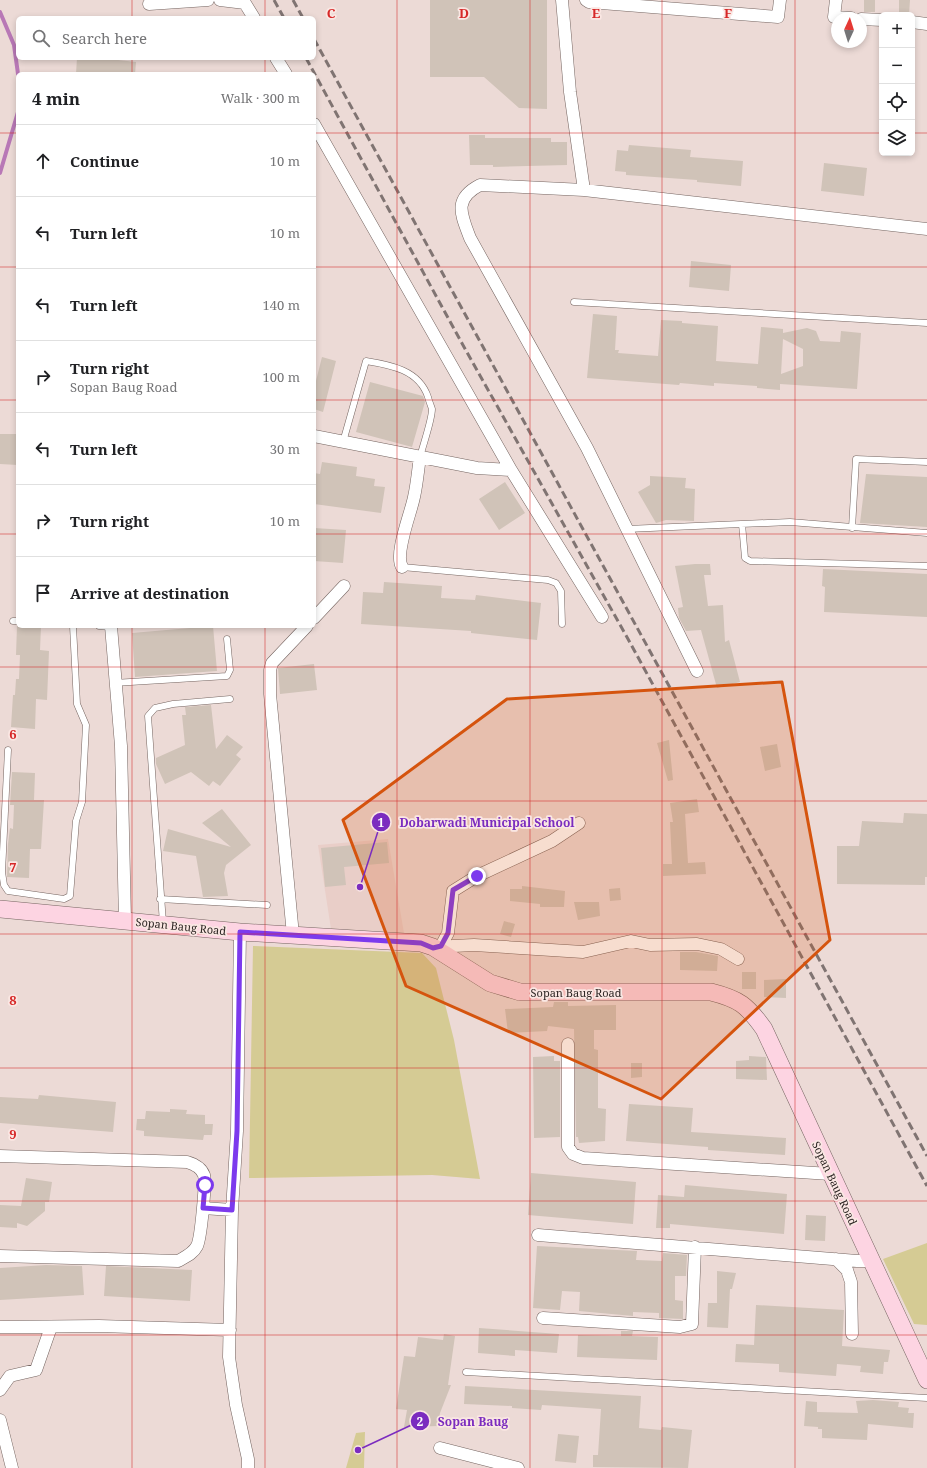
<!DOCTYPE html>
<html lang="en">
<head>
<meta charset="utf-8">
<style>
  :root { --surface:#fff; --page:#f6f6f6; --text:#202124; --muted:#757577; --line:#e0e0e0 }
  body { margin:0; font-family:"Noto Serif",serif; background:var(--page); color:var(--text) }
  .controls { position:absolute; right:12px; top:12px; display:grid; overflow:hidden; border-radius:6px; box-shadow:0 2px 6px #0003 }
  .controls button { width:36px; height:36px; display:grid; place-items:center; padding:0; border:0; border-bottom:1px solid var(--line); background:var(--surface); color:var(--text); font:20px sans-serif }
  .compass { position:absolute; left:831px; top:12px; width:36px; height:36px; border-radius:50%; background:var(--surface); box-shadow:0 2px 6px #0003; rotate:4deg }
  .stop { position:absolute; width:12px; height:12px; margin:-9px; border:3px solid #7c3aed; border-radius:50%; background:#fff }
  .stop.end { background:#7c3aed; border-color:#fff; box-shadow:0 1px 4px #0008 }
  .list { margin:0; padding:0; list-style:none }
  h2 { display:flex; justify-content:space-between; align-items:center; height:52px; margin:0; padding:0 16px; font-size:17px }
  h2 small { font-size:13px; font-weight:400; color:var(--muted) }
  .list li { display:grid; grid-template-columns:26px 1fr auto; gap:12px; align-items:center; box-sizing:border-box; height:72px; padding:0 16px; border-top:1px solid var(--line) }
  .list b { display:block; font-size:15px; white-space:nowrap }
  .list p { margin:0; font-size:13px; white-space:nowrap; color:var(--muted) }
  .list em { font-size:13px; font-style:normal; color:var(--muted) }
  .icon { flex:none; width:22px; height:22px; fill:none; stroke:currentColor; stroke-width:2; stroke-linecap:round; stroke-linejoin:round }
  .map { position:relative; flex:none; width:927px; height:1468px; overflow:hidden }
  .search { position:absolute; background:var(--surface); box-shadow:0 2px 6px #0003; left:16px; top:16px; width:300px; height:44px; display:flex; align-items:center; gap:10px; box-sizing:border-box; padding:0 14px; border-radius:6px; color:var(--muted); font-size:15px }
  .panel { position:absolute; background:var(--surface); box-shadow:0 2px 6px #0003; left:16px; top:72px; width:300px; height:556px; border-radius:6px }
  .map>svg:first-child { display:block }
  .built { fill:#e9cec8 }
  .green { fill:#d5cb94 }
  .lines { fill:none; stroke-linecap:round; stroke-linejoin:round }
  .stream { stroke:#b878b6; stroke-width:4 }
  .building { fill:#d0c3b8; fill-rule:evenodd }
  .lane-casing { stroke:#756561; stroke-width:7 }
  .street-casing { stroke:#756561; stroke-width:13 }
  .secondary-casing { stroke:#756561; stroke-width:18 }
  .lane { stroke:#fff; stroke-width:6 }
  .street { stroke:#fff; stroke-width:12 }
  .secondary { stroke:#fdd4e2; stroke-width:17 }
  .rail { stroke:#807472; stroke-width:3; stroke-dasharray:8 4; stroke-linecap:butt }
  .route { stroke:#7c3aed; stroke-width:5 }
  .marked { fill:#d5540e; fill-opacity:0.2; stroke:#d5540e; stroke-width:3; stroke-linejoin:round }
  .grid { fill:none; stroke:#d62828; stroke-width:1; stroke-opacity:0.55 }
  .labels { text-anchor:middle; dominant-baseline:central; stroke-width:3.5; stroke-linejoin:round; paint-order:stroke }
  .street-label { font-size:11px; fill:#2e2725; stroke:#fae7e3 }
  .grid-label { font-size:13px; text-anchor:middle; font-weight:bold; fill:#d62828; stroke:#fae7e3; stroke-width:3.5; stroke-linejoin:round; paint-order:stroke }
  .leader { fill:none; stroke:#7b2cbf; stroke-width:1.5 }
  .callout-dot { fill:#7b2cbf; stroke:#fae7e3; stroke-width:1.5 }
  .mark-label { font-size:12px; text-anchor:middle; font-weight:bold; fill:#fff }
  .callout-label { font-size:12px; text-anchor:middle; font-weight:bold; fill:#7b2cbf; stroke:#fae7e3; stroke-width:3.5; stroke-linejoin:round; paint-order:stroke }
</style>
</head>
<body>
<div class="map">
<svg width="927" height="1468" viewBox="0 0 927 1468">
  <rect width="100%" height="100%" fill="#ecdad6"/>
  <path class="built" d="M 388,839 L 404,933 L 331,929 L 318,845 Z"/>
  <path class="green" d="M 253,946 L 422,953 L 436,968 L 454,1040 L 480,1179 L 432,1175 L 249,1178 Z
    M 927,1243 L 927,1325 L 914,1324 L 883,1259 Z
    M 365,1432 L 364,1468 L 346,1468 L 356,1433 Z"/>
  <g class="lines">
    <path class="stream" d="M 0,12 L 14,45 L 18,74
      M 0,173 L 18,112"/>
  </g>
  <path class="building" d="M 430,0 L 547,0 L 547,109 L 519,108 L 484,77 L 430,77 Z
    M 864,0 L 875,0 L 875,12 L 864,12 Z
    M 899,0 L 910,0 L 909,15 L 899,15 Z
    M 77,58 L 118,58 L 118,60 L 136,62 L 135,74 L 93,72 L 93,74 L 76,74 Z
    M 469,135 L 485,135 L 485,138 L 551,138 L 551,142 L 567,142 L 567,165 L 493,167 L 493,165 L 470,165 Z
    M 629,145 L 691,150 L 690,157 L 743,161 L 741,186 L 697,182 L 697,180 L 626,175 L 626,172 L 615,171 L 617,150 L 628,151 Z
    M 824,163 L 867,168 L 864,196 L 821,191 Z
    M 691,261 L 731,265 L 729,291 L 689,287 Z
    M 593,314 L 617,316 L 615,350 L 619,350 L 618,353 L 658,356 L 661,320 L 682,321 L 682,323 L 718,326 L 716,361 L 758,364 L 761,327 L 783,329 L 783,333 L 807,328 L 816,331 L 820,341 L 840,342 L 841,331 L 861,333 L 857,389 L 780,384 L 780,390 L 757,388 L 757,386 L 714,383 L 714,386 L 680,383 L 679,385 L 587,378 ZM 783,339 L 803,349 L 803,366 L 781,374 Z
    M 322,357 L 336,361 L 323,412 L 314,409 L 314,389 Z
    M 370,382 L 423,396 L 425,402 L 412,447 L 356,432 Z
    M 0,434 L 18,434 L 18,465 L 0,464 Z
    M 322,462 L 357,467 L 356,476 L 375,479 L 374,486 L 385,487 L 381,513 L 314,504 L 314,473 L 320,474 Z
    M 866,474 L 927,477 L 927,527 L 860,523 Z
    M 650,476 L 686,478 L 685,488 L 695,489 L 694,521 L 666,520 L 656,523 L 638,492 L 650,485 Z
    M 505,482 L 525,513 L 499,530 L 479,499 Z
    M 314,528 L 346,530 L 343,563 L 314,561 Z
    M 695,564 L 710,564 L 711,575 L 704,575 L 708,606 L 723,605 L 725,642 L 729,640 L 740,682 L 717,688 L 701,630 L 686,631 L 679,618 L 678,608 L 683,607 L 675,566 Z
    M 823,569 L 927,574 L 927,617 L 824,612 L 825,587 L 822,586 Z
    M 384,582 L 442,586 L 441,598 L 475,600 L 476,595 L 541,603 L 537,640 L 471,633 L 471,631 L 361,624 L 363,592 L 383,593 Z
    M 17,626 L 41,626 L 40,650 L 49,651 L 47,700 L 36,699 L 35,729 L 11,727 L 13,695 L 15,695 L 16,679 L 19,679 L 20,655 L 16,655 Z
    M 213,626 L 217,671 L 135,677 L 132,633 Z
    M 314,664 L 317,690 L 280,694 L 278,668 Z
    M 211,705 L 216,749 L 227,735 L 243,747 L 236,755 L 241,759 L 220,786 L 213,781 L 209,786 L 191,772 L 165,784 L 156,764 L 156,758 L 185,745 L 182,715 L 186,715 L 185,707 Z
    M 669,740 L 673,780 L 668,781 L 657,743 Z
    M 777,744 L 781,767 L 765,771 L 760,747 Z
    M 12,772 L 35,773 L 34,800 L 44,800 L 41,849 L 30,849 L 29,878 L 7,877 L 8,844 L 10,828 L 13,829 L 14,805 L 10,805 Z
    M 697,799 L 699,812 L 685,814 L 688,863 L 705,862 L 706,874 L 663,876 L 663,864 L 672,864 L 670,822 L 673,822 L 670,803 Z
    M 222,809 L 251,845 L 226,865 L 224,873 L 228,896 L 203,897 L 196,856 L 163,851 L 168,829 L 231,847 L 202,823 Z
    M 904,813 L 927,814 L 927,877 L 925,877 L 925,885 L 837,884 L 837,846 L 859,846 L 862,821 L 903,823 Z
    M 387,842 L 389,863 L 344,867 L 346,885 L 325,887 L 321,848 Z
    M 522,886 L 565,891 L 564,907 L 540,907 L 540,904 L 510,901 L 510,889 L 522,889 Z
    M 620,888 L 621,900 L 610,901 L 609,889 Z
    M 574,902 L 599,902 L 600,916 L 578,920 Z
    M 504,921 L 515,924 L 511,937 L 500,934 Z
    M 680,952 L 696,952 L 718,956 L 717,971 L 680,970 Z
    M 742,972 L 756,972 L 756,989 L 742,989 Z
    M 786,979 L 786,998 L 764,997 L 764,980 Z
    M 554,1002 L 568,1002 L 568,1006 L 616,1005 L 616,1030 L 594,1030 L 594,1049 L 598,1050 L 598,1108 L 606,1109 L 605,1141 L 579,1143 L 578,1137 L 576,1137 L 574,1029 L 548,1026 L 547,1031 L 508,1033 L 505,1009 L 553,1007 Z
    M 554,1056 L 554,1061 L 560,1061 L 560,1137 L 534,1138 L 533,1057 Z
    M 749,1056 L 766,1057 L 767,1080 L 736,1079 L 736,1061 L 749,1060 Z
    M 631,1063 L 642,1063 L 642,1077 L 631,1078 Z
    M 39,1095 L 116,1102 L 113,1132 L 0,1123 L 0,1097 L 38,1099 Z
    M 629,1104 L 693,1108 L 691,1132 L 786,1138 L 785,1155 L 708,1150 L 708,1147 L 626,1141 Z
    M 170,1109 L 187,1110 L 186,1114 L 205,1115 L 205,1124 L 213,1124 L 212,1135 L 204,1135 L 203,1140 L 144,1136 L 144,1131 L 136,1130 L 137,1119 L 145,1119 L 146,1111 L 170,1112 Z
    M 531,1173 L 636,1182 L 633,1224 L 528,1215 Z
    M 26,1178 L 52,1182 L 49,1202 L 45,1202 L 45,1211 L 27,1226 L 17,1223 L 17,1228 L 0,1227 L 0,1205 L 21,1206 Z
    M 685,1185 L 787,1194 L 784,1234 L 670,1224 L 670,1228 L 656,1228 L 658,1195 L 684,1197 Z
    M 806,1215 L 826,1216 L 825,1241 L 805,1240 Z
    M 537,1246 L 637,1251 L 636,1260 L 662,1261 L 663,1253 L 687,1255 L 686,1276 L 675,1276 L 675,1300 L 683,1301 L 683,1319 L 659,1318 L 659,1313 L 633,1312 L 633,1316 L 579,1311 L 580,1292 L 562,1291 L 560,1310 L 533,1308 Z
    M 46,1265 L 82,1266 L 84,1295 L 0,1300 L 0,1268 Z
    M 106,1266 L 192,1270 L 190,1301 L 104,1296 Z
    M 717,1271 L 736,1273 L 732,1289 L 730,1289 L 728,1328 L 707,1327 L 708,1303 L 717,1303 Z
    M 756,1305 L 844,1310 L 842,1346 L 890,1350 L 888,1362 L 884,1362 L 883,1374 L 860,1372 L 861,1366 L 837,1364 L 836,1376 L 779,1372 L 779,1364 L 735,1362 L 736,1344 L 754,1345 Z
    M 479,1328 L 559,1334 L 557,1353 L 515,1350 L 515,1356 L 478,1353 Z
    M 621,1331 L 633,1331 L 632,1336 L 658,1337 L 657,1360 L 577,1357 L 578,1335 L 621,1336 Z
    M 444,1334 L 455,1336 L 448,1385 L 451,1385 L 440,1413 L 438,1426 L 404,1427 L 407,1410 L 396,1409 L 404,1356 L 415,1357 L 418,1337 L 443,1340 Z
    M 465,1386 L 641,1396 L 639,1428 L 661,1430 L 662,1427 L 692,1430 L 688,1468 L 593,1467 L 593,1455 L 598,1455 L 601,1409 L 542,1405 L 541,1410 L 512,1408 L 512,1406 L 464,1404 Z
    M 873,1400 L 899,1402 L 898,1407 L 909,1408 L 908,1413 L 914,1413 L 913,1428 L 868,1424 L 867,1440 L 822,1438 L 822,1429 L 818,1429 L 818,1427 L 804,1426 L 806,1401 L 817,1402 L 817,1412 L 858,1413 L 856,1401 Z
    M 558,1434 L 579,1436 L 576,1463 L 555,1461 Z"/>
  <g class="lines">
    <defs>
      <path id="lane" d="M 574,302 L 927,323
        M 343,442 L 366,361 C 391,365 419,370 428,397 C 429,401 431,406 432,409 C 432,420 423,445 420,457
        M 742,524 L 745,558 L 750,561 L 927,566
        M 852,528 L 856,459 L 927,462
        M 627,529 L 790,522 L 927,533
        M 402,567 L 548,580 L 556,583 L 561,591 L 562,624
        M 13,621 L 18,621
        M 99,626 L 111,627
        M 114,683 L 227,676 L 230,670 L 227,639
        M 8,750 L 2,872 L 4,885 L 8,891 L 64,899 L 70,896 L 76,821 L 82,802 L 86,725 L 77,704 L 73,626
        M 160,899 L 267,905
        M 163,923 L 148,716 L 155,708 L 173,704 L 230,699
        M 466,1372 L 927,1398"/>
      <path id="street" d="M 220,0 L 245,3
        M 243,0 L 254,18
        M 562,0 L 570,92 L 584,190
        M 586,0 L 589,2 L 778,17 L 780,0
        M 836,0 L 834,17 L 851,18
        M 149,4 L 208,0
        M 861,19 L 882,20
        M 912,22 L 927,24
        M 276,58 L 286,74
        M 314,124 L 511,470
        M 314,436 L 477,468 L 511,470 L 602,617
        M 402,567 C 394,554 411,513 414,497 C 417,484 418,470 420,457
        M 314,618 L 344,586
        M 111,626 L 121,746 L 125,920
        M 697,671 L 587,448 L 470,238 C 461,214 453,199 480,185 L 584,190 L 927,229
        M 240,932 L 237,1131 L 232,1210 L 229,1357 L 236,1405 L 248,1459 L 248,1468
        M 293,935 L 270,694 L 270,670 L 272,663 L 307,626
        M 441,946 L 448,933 L 453,891 L 477,876 L 552,841 L 579,823
        M 433,947 L 474,945 L 583,952 L 631,941 L 650,945 L 697,944 L 721,949 L 738,959
        M 568,1044 L 568,1147 L 573,1154 L 583,1158 L 830,1174
        M 0,1156 L 187,1162 C 194,1164 201,1167 204,1175 C 206,1183 201,1238 197,1246 C 193,1254 185,1257 178,1261 L 0,1256
        M 203,1208 L 232,1210
        M 538,1235 L 857,1261 L 873,1261
        M 836,1259 L 847,1270 L 851,1282 L 852,1334
        M 543,1318 L 680,1327 L 692,1324 L 695,1247
        M 0,1327 L 99,1326 L 230,1330
        M 0,1390 L 10,1376 L 36,1370 L 51,1327
        M 0,1420 L 12,1468
        M 440,1448 L 518,1468"/>
      <path id="secondary" d="M 0,909 L 240,932 L 421,943 L 433,947 L 490,983 L 520,992 L 711,992 C 739,999 747,1005 764,1029 L 927,1380"/>
    </defs>
    <use href="#lane" class="lane-casing"/>
    <use href="#street" class="street-casing"/>
    <use href="#secondary" class="secondary-casing"/>
    <use href="#lane" class="lane"/>
    <use href="#street" class="street"/>
    <use href="#secondary" class="secondary"/>
    <path class="rail" d="M 274,0 L 284,18
      M 293,0 L 303,18
      M 314,39 L 927,1156
      M 306,58 L 464,347 L 628,639 L 927,1186"/>
  </g>
  <g class="lines">
    <path class="route" d="M 205,1185 L 203,1208 L 232,1210 L 237,1131 L 240,932 L 421,943 L 433,948 L 441,946 L 448,933 L 453,890 L 477,876"/>
  </g>
  <path class="marked" d="M 782,682 L 830,940 L 661,1099 L 406,986 L 343,820 L 507,699 Z"/>
  <path class="grid" d="M 132,0 L 132,18M 265,0 L 265,18M 397,0 L 397,1468M 530,0 L 530,1468M 662,0 L 662,1468M 795,0 L 795,1468M 132,58 L 132,74M 265,58 L 265,74M 0,133 L 18,133M 314,133 L 882,133M 912,133 L 927,133M 0,267 L 18,267M 314,267 L 927,267M 0,400 L 18,400M 314,400 L 927,400M 0,534 L 18,534M 314,534 L 927,534M 132,626 L 132,1468M 265,626 L 265,1468M 0,667 L 927,667M 0,801 L 927,801M 0,934 L 927,934M 0,1068 L 927,1068M 0,1201 L 927,1201M 0,1335 L 927,1335"/>
  <g class="labels">
    <g class="street-label">
      <text transform="translate(181 926) rotate(6)">Sopan Baug Road</text>
      <text x="576" y="992">Sopan Baug Road</text>
      <text transform="translate(835 1183) rotate(65)">Sopan Baug Road</text>
    </g>
  </g>
  <g class="grid-label">
    <text x="331" y="18">C</text>
    <text x="464" y="18">D</text>
    <text x="596" y="18">E</text>
    <text x="728" y="18">F</text>
    <text x="13" y="739">6</text>
    <text x="13" y="872">7</text>
    <text x="13" y="1005">8</text>
    <text x="13" y="1139">9</text>
  </g>
  <path class="leader" d="M360 887L381 822M358 1450L420 1421"/>
  <g class="callout-dot">
    <circle cx="360" cy="887" r="4"/>
    <circle cx="358" cy="1450" r="4"/>
    <circle cx="381" cy="822" r="10"/>
    <circle cx="420" cy="1421" r="10"/>
  </g>
  <g class="mark-label">
    <text x="381" y="827">1</text>
    <text x="420" y="1426">2</text>
  </g>
  <g class="callout-label">
    <text x="487" y="827">Dobarwadi Municipal School</text>
    <text x="473" y="1426">Sopan Baug</text>
  </g>
</svg>
<div class="controls">
<button>+</button>
<button>−</button>
<button><svg class="icon" aria-label="locate" viewBox="0 0 24 24"><circle cx="12" cy="12" r="6"/><path d="M12 2v4M12 18v4M2 12h4M18 12h4"/></svg></button>
<button><svg class="icon" aria-label="layers" viewBox="0 0 24 24"><path d="M12 4l9 5-9 5-9-5zM3 14l9 5 9-5"/></svg></button>
</div>
<svg class="compass" viewBox="-18 -18 36 36"><path d="M0-13l5 13h-10z" fill="#e53935"/><path d="M0 13l5-13h-10z" fill="#757577"/></svg>
<div class="stop" style="left:205px;top:1185px"></div>
<div class="stop end" style="left:477px;top:876px"></div>
<div class="search"><svg class="icon" aria-label="search" viewBox="0 0 24 24"><circle cx="10" cy="10" r="6"/><path d="M15 15l6 6"/></svg>Search here</div>
<section class="panel">
<h2>4 min<small>Walk · 300 m</small></h2>
<ul class="list">
<li><svg class="icon" aria-label="ahead" viewBox="0 0 24 24"><path d="M12 20V5M6 11l6-6 6 6"/></svg><div><b>Continue</b></div><em>10 m</em></li>
<li><svg class="icon" aria-label="left" viewBox="0 0 24 24"><path d="M17 20v-9H6M10 6l-5 5 5 5"/></svg><div><b>Turn left</b></div><em>10 m</em></li>
<li><svg class="icon" aria-label="left" viewBox="0 0 24 24"><path d="M17 20v-9H6M10 6l-5 5 5 5"/></svg><div><b>Turn left</b></div><em>140 m</em></li>
<li><svg class="icon" aria-label="right" viewBox="0 0 24 24"><path d="M7 20v-9h11M14 6l5 5-5 5"/></svg><div><b>Turn right</b><p>Sopan Baug Road</p></div><em>100 m</em></li>
<li><svg class="icon" aria-label="left" viewBox="0 0 24 24"><path d="M17 20v-9H6M10 6l-5 5 5 5"/></svg><div><b>Turn left</b></div><em>30 m</em></li>
<li><svg class="icon" aria-label="right" viewBox="0 0 24 24"><path d="M7 20v-9h11M14 6l5 5-5 5"/></svg><div><b>Turn right</b></div><em>10 m</em></li>
<li><svg class="icon" aria-label="arrive" viewBox="0 0 24 24"><path d="M6 21V4h12l-3 4 3 4H6"/></svg><div><b>Arrive at destination</b></div></li>
</ul>
</section>
</div>
</body>
</html>
